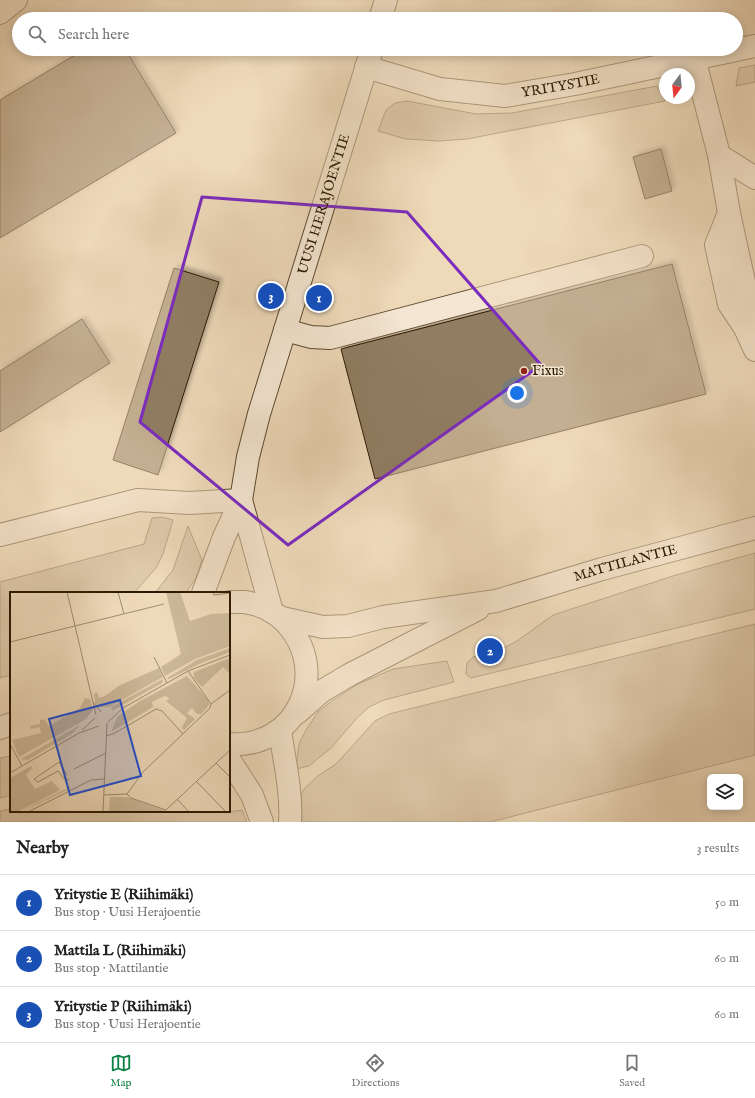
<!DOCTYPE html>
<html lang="en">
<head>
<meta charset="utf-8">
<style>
  :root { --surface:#fff; --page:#f2f2f2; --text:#222; --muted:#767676; --line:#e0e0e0; --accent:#0b8043 }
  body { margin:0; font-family:"IM FELL English",serif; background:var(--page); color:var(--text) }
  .controls { position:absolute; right:12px; bottom:12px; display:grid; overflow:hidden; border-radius:6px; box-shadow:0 2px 10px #0003 }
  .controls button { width:36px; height:36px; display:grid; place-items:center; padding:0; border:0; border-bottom:1px solid var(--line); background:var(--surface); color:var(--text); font:20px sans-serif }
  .compass { position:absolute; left:659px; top:68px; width:36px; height:36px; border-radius:50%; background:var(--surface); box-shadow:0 2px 10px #0003; rotate:195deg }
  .you { position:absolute; left:517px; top:393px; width:14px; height:14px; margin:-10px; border:3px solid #fff; border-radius:50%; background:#1a73e8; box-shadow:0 0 0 6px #1a73e833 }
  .badge { display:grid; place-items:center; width:26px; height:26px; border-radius:50%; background:var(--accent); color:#fff; font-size:13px; font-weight:700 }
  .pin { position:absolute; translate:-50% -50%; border:2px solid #fff; box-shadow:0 1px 4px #0006 }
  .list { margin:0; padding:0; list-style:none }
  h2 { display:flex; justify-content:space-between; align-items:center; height:52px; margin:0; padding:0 16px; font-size:17px }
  h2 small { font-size:13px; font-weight:400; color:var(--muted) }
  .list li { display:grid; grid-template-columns:26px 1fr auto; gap:12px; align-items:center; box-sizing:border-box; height:56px; padding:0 16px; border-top:1px solid var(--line) }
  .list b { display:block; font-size:15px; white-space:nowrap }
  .list p { margin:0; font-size:13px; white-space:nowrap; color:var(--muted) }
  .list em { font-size:13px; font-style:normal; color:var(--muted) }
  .icon { flex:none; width:22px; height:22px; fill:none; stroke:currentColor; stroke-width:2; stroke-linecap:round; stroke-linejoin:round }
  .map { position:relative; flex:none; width:755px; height:822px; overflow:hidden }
  .search { position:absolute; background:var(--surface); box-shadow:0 2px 10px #0003; left:12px; right:12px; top:12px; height:44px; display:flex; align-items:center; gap:10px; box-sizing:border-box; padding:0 14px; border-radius:22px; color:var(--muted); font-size:15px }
  .sheet { height:220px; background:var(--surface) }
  nav { display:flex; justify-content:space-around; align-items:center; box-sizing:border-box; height:56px; border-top:1px solid var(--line); background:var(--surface); font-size:11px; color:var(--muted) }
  nav a { display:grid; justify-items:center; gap:2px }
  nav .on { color:var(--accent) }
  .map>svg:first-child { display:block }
  .green { fill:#cdb99a; stroke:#7c6a4e }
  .building { fill:#907d62; stroke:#2b1a03; filter:url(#shadow) }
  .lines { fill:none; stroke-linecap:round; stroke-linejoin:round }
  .minor-casing { stroke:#5c4a30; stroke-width:24 }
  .minor { stroke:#f4e6d2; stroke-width:22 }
  .marked { fill:none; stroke:#7b2cbf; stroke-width:3; stroke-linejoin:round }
  .poi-dot { fill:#8f2418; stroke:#f4e6d2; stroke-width:1.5 }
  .labels { text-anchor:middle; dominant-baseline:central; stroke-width:3; stroke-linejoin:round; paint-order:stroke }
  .street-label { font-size:14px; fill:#2b1a03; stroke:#f4e6d2 }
  .poi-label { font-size:14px; fill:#2b1a03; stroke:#f4e6d2; text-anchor:start }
  .inset-road { fill:none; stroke:#a08d70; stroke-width:1 }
  .view { fill:#1d4ed8; fill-opacity:0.15; stroke:#1d4ed8; stroke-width:2 }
  .inset-edge { fill:none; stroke:#2b1a03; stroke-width:2 }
</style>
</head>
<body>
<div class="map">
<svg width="755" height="822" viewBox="0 0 755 822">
  <defs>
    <filter id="shadow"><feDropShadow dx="3.5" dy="-3.5" stdDeviation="2" flood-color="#0004"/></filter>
  </defs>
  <rect width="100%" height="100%" fill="#eed9b9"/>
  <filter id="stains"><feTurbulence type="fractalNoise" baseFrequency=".005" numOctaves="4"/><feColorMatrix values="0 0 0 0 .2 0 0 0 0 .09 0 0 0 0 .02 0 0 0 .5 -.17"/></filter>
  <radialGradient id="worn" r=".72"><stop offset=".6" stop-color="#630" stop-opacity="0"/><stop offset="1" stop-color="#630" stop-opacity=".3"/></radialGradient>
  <path class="green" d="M 755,65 L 755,82 L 736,86 L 739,68 Z
    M 657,86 L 665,101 L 467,139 L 439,141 L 406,139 L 378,131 L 386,110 L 395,103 L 407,101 L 476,114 L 512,113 Z
    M 162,517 L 173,520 L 163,554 L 156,568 L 134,593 L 11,593 L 11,675 L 0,678 L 0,582 L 144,544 L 152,518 Z
    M 188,526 L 202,560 L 196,578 L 186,593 L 155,593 L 173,570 Z
    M 755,553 L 755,609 L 471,678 L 466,674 L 467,663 L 473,657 L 498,651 L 517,641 L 553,615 L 676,575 Z
    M 755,624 L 755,755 L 490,822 L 302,822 L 301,794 L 305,788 L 319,775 L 336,764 L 375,721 L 389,714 Z
    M 447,661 L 454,682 L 384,700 L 369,707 L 357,718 L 331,748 L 309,766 L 296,769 L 299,744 L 306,730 L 318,712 L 333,700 L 358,684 L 393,669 Z
    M 11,756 L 11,795 L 0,798 L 0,758 Z
    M 11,809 L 11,811 L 222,811 L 227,812 L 242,810 L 247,822 L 0,822 L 0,811 Z"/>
  <path class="building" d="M 85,49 L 125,49 L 176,133 L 0,238 L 0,100 Z
    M 661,149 L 672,191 L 645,199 L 633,157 Z
    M 672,264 L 706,394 L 375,479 L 341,349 Z
    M 174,268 L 219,282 L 158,475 L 113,460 Z
    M 82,319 L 110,363 L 0,432 L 0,371 Z"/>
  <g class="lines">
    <defs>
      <g id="minor">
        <path d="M 0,13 L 16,0"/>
        <path d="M 380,19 L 386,0"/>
        <path d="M 694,58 L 719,155 L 729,213 L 716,245 L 729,304 L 745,328"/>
        <path id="s1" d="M 366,67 L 440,89 L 505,96 L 575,84 L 755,46"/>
        <path d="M 719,155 L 755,178"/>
        <path d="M 729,213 L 748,300 L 745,328 L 755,350"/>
        <path d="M 285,330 L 311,337 L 330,338 L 642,256"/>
        <path d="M 241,500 L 272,612"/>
        <path d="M 0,535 L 138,500 L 189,503 L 241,500"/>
        <path id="s2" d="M 203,593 L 224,537 L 241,500 L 248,457 L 259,414 L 372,49"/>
        <path d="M 229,602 C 234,602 239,602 244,602 C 260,604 276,612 287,624 C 331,674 296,749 229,744"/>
        <path id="s3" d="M 282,618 L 323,627 L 348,626 L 383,617 L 496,601 L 602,569 L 755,528"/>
        <path d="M 297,713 L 322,691 L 349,675 L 478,609"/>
        <path d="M 0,728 L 11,724"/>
        <path d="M 280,730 C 284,760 292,791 290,822"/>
        <path d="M 229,759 L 252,795 L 262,822"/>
      </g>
    </defs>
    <use href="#minor" class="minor-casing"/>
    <use href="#minor" class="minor"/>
  </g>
  <path d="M0 0H755V822H0ZM 202,197 L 407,212 L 541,365 L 288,545 L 140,422 Z" fill="#eed9b9" fill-opacity=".55" fill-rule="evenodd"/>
  <path class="marked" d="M 202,197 L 407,212 L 541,365 L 288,545 L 140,422 Z"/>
  <circle class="poi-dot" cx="524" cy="371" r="4"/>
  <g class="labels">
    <g class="street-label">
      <text stroke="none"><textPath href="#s1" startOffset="199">YRITYSTIE</textPath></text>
      <text stroke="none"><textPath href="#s2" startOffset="408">UUSI HERAJOENTIE</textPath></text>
      <text stroke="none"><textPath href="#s3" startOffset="352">MATTILANTIE</textPath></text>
    </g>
    <g class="poi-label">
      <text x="532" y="371">Fixus</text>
    </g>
  </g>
  <g transform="translate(10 592)">
    <rect width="220" height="220" fill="#eed9b9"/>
    <path d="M 156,0 L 170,0 L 180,29 L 201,22 L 220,21 L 220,54 L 185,67 L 155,84 L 151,75 L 171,62 ZM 220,56 L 220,60 L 189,72 L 159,87 L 157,86 L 187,68 ZM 220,66 L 220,82 L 213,75 L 192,95 L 184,86 L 184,80 ZM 149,76 L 153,85 L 99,115 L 88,115 L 85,111 L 84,102 L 87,100 L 89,106 L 95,104 L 110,93 ZM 177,84 L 198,108 L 199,113 L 191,122 L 187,122 L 182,116 L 177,121 L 185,127 L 174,138 L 172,135 L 177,126 L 156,109 L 159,107 L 158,105 L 154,104 L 142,110 L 143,115 L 101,140 L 108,124 L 130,109 ZM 153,87 L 152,91 L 102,119 L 101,115 ZM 75,106 L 80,107 L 83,118 L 76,127 L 9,165 L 2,148 L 31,141 L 30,135 L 21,137 L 20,134 L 30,132 L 30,128 L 34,127 L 39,134 L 70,116 ZM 70,133 L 63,141 L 18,168 L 11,167 ZM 21,174 L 22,176 L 16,183 L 25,197 L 42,189 L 50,198 L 7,220 L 0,220 L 0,186 ZM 60,195 L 60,197 L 10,220 L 29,210 ZM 100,205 L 117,205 L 159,220 L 99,220 Z" fill="#cdb99a"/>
    <path class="inset-road" d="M 57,0 L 86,123M 108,0 L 114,22M 203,0 L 204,3 L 220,1M 0,50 L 154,12M 144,65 L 157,91M 178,79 L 201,112M 83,110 L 91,120M 98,130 L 113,116 L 178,79 L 220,63M 72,138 L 85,126M 96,144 L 105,141 L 146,117 L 152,119 L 173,142M 0,152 L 12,174M 206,171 L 220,185M 64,177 L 96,161M 0,181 L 69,141 L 89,134M 57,183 L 49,170 L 24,187 L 28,190 L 48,179 L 53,186 L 59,188M 186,189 L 216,220M 117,202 L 133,180 L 200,116 L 201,112 L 220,98M 117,202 L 121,206 L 156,218 L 220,158M 94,203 L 117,202M 167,207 L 179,220M 18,220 L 81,188 L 95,187M 93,220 L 97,131"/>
    <path class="view" d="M 110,108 L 131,184 L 60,203 L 39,127 Z"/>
    <rect width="220" height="220" class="inset-edge"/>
  </g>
  <rect width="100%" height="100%" filter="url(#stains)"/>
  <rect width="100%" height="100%" fill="url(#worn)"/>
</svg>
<div class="controls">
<button><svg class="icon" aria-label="layers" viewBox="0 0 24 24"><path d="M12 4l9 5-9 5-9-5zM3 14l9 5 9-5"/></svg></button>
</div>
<svg class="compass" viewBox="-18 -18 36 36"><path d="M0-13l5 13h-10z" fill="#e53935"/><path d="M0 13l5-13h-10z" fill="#767676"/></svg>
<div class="you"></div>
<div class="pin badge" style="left:319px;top:298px;background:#1a4fb4">1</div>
<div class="pin badge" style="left:490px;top:651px;background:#1a4fb4">2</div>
<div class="pin badge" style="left:271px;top:296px;background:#1a4fb4">3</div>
<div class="search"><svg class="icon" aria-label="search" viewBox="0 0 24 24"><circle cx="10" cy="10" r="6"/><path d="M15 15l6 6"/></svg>Search here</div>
</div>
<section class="sheet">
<h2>Nearby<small>3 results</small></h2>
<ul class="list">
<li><span class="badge" style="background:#1a4fb4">1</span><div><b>Yritystie E (Riihimäki)</b><p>Bus stop · Uusi Herajoentie</p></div><em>50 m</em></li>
<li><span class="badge" style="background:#1a4fb4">2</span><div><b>Mattila L (Riihimäki)</b><p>Bus stop · Mattilantie</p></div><em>60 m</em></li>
<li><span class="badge" style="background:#1a4fb4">3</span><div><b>Yritystie P (Riihimäki)</b><p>Bus stop · Uusi Herajoentie</p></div><em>60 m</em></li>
</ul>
</section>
<nav>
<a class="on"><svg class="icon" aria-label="map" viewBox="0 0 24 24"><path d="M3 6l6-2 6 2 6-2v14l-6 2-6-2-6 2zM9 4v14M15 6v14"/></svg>Map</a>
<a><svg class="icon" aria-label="directions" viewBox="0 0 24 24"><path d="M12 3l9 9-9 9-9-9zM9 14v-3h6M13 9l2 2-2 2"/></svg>Directions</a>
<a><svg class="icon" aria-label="saved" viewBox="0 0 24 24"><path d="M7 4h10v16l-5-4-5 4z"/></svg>Saved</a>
</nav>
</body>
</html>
